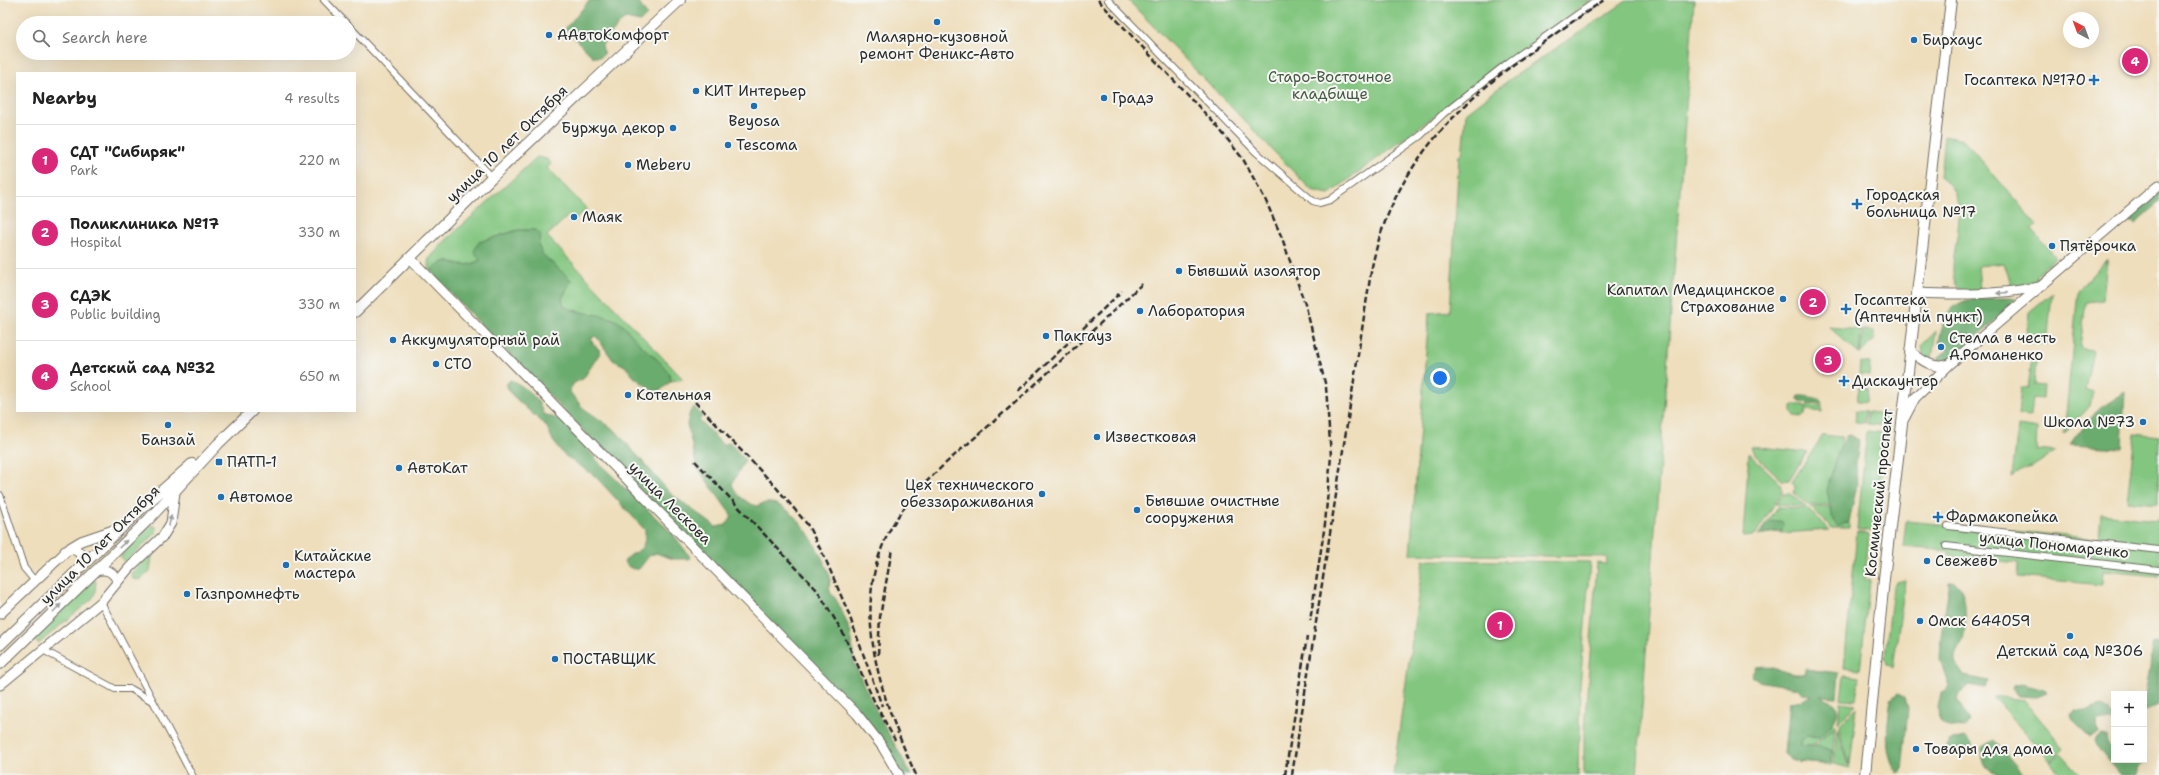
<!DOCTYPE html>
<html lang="en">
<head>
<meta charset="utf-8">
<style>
  :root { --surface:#fff; --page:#f6f6f6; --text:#222; --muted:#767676; --line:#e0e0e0; --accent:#db2777 }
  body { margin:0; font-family:"Shantell Sans",sans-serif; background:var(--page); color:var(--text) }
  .controls { position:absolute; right:12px; bottom:12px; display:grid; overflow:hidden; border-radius:0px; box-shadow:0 4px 16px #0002 }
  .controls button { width:36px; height:36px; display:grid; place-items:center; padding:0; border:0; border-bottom:1px solid var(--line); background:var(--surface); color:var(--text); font:20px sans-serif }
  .compass { position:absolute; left:2063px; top:12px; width:36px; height:36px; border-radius:50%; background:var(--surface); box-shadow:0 4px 16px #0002; rotate:319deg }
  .you { position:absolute; left:1440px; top:378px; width:14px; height:14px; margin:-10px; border:3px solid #fff; border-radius:50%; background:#1a73e8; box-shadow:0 0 0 6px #1a73e833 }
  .badge { display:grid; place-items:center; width:26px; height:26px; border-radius:50%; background:var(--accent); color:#fff; font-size:13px; font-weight:700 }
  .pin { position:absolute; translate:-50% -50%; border:2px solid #fff; box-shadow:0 1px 4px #0006 }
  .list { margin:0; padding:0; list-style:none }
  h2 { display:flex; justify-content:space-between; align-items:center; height:52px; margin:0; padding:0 16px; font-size:17px }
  h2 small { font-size:13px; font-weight:400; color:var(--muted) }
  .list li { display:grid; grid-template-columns:26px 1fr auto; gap:12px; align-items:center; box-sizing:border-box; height:72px; padding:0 16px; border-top:1px solid var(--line) }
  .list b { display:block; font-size:15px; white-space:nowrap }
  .list p { margin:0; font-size:13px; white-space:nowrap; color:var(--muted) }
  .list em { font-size:13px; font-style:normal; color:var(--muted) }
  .icon { flex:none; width:22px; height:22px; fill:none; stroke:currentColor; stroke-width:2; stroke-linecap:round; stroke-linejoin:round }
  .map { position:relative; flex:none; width:2159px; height:775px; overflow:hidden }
  .search { position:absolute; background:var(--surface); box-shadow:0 4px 16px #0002; left:16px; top:16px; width:340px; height:44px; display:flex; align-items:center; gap:10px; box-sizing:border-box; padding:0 14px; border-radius:22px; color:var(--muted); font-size:15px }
  .panel { position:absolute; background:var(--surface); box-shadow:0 4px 16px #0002; left:16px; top:72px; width:340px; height:340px; border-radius:0px }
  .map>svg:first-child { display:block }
  .green { fill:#83c680; stroke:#577856 }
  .forest { fill:#6aab6e; stroke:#4a6b4c }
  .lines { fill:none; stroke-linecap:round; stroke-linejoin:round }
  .street-casing { stroke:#6f6a5e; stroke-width:8 }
  .secondary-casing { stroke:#6f6a5e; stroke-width:11 }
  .primary-casing { stroke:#6f6a5e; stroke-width:12 }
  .street { stroke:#fff; stroke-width:6 }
  .secondary { stroke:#fff; stroke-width:9 }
  .primary { stroke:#fff; stroke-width:10 }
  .rail { stroke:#2b2b2b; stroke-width:2.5; stroke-dasharray:6 3; stroke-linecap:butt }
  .oneway { fill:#a0a0a0 }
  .poi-dot { fill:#1f6fb2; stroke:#f6f6f2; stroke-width:1.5 }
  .labels { text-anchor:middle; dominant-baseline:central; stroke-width:4; stroke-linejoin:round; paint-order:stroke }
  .poi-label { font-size:15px; fill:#2b2b2b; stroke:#f6f6f2; text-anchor:start }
  .park-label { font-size:15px; fill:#455a44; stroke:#f6f6f2 }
  .street-label { font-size:15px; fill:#2b2b2b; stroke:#f6f6f2 }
</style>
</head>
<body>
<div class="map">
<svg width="2159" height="775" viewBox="0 0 2159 775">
  <rect width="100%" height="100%" fill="#f6f6f2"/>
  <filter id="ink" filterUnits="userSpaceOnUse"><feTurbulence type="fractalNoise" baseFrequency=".025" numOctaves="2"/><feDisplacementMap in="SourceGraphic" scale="8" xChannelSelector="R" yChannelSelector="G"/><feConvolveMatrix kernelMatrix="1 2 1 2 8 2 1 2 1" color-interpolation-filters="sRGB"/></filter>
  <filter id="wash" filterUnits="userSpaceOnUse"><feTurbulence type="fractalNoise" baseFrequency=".012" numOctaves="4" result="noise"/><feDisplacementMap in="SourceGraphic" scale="16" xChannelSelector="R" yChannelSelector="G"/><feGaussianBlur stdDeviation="0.9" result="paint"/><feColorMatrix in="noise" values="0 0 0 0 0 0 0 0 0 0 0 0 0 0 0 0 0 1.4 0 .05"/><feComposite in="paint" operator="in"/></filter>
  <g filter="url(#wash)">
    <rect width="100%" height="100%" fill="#eedebc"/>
    <path class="green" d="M 1128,0 L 1591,0 L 1329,194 L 1311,190 Z
      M 1628,0 L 1694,0 L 1637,775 L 1584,775 L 1584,731 L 1597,563 L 1606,564 L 1607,557 L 1410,554 L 1429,313 L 1450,311 L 1459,155 L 1462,155 L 1466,113 L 1509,80 Z
      M 1944,136 L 1964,140 L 2037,225 L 2032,230 L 2056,257 L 2036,275 L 2037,282 L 2012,287 L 2004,263 L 1978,266 L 1980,290 L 1963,292 C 1933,273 1984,205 1940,177 Z
      M 537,157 L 547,159 L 551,164 L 547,168 L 587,209 L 575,219 L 570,214 L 547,236 L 683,379 L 671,381 C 668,357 608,324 587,315 C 579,311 572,311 564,306 L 562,299 L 571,280 L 542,254 L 538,245 L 536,230 L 518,230 L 479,242 L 478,255 L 480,260 C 458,274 450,249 431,271 L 428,262 L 429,259 L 445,241 Z
      M 2107,259 L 2103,300 L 2086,302 L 2080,348 L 2093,350 L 2085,390 L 2093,392 L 2090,406 L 2064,434 L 2078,290 Z
      M 2052,293 L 2047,345 L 2026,342 L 2029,312 Z
      M 1829,327 L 1861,330 L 1859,354 Z
      M 1863,330 L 1874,331 L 1874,339 L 1860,354 Z
      M 1936,331 L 1932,358 L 1927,360 L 1923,354 L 1922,345 Z
      M 2025,353 L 2037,354 L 2034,385 L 2043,386 L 2042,399 L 2033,398 L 2031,416 L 2018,415 L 2021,387 L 2028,388 L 2032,358 L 2024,356 Z
      M 1860,362 L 1870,363 L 1869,375 L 1859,374 Z
      M 1859,387 L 1868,388 L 1866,402 L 1857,401 Z
      M 1796,405 L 1804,405 L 1806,408 L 1807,405 L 1822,406 L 1822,412 L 1806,410 L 1805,415 L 1802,417 L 1795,416 L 1792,412 L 1792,407 Z
      M 1856,411 L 1866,412 L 1865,423 L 1855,422 Z
      M 1868,412 L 1888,414 L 1887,426 L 1867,424 Z
      M 2018,426 L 2037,429 L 2036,450 L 2055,452 L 2032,467 L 2024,469 L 2012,477 Z
      M 1867,431 L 1886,433 L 1875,532 L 1857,529 Z
      M 2135,433 L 2159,436 L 2158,504 L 2127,501 Z
      M 1823,435 L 1842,437 L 1839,452 L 1836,457 L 1830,505 L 1808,505 L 1794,493 L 1795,486 L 1792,482 Z
      M 1751,446 L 1807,452 L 1789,480 L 1783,481 L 1754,454 Z
      M 1749,453 L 1781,484 L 1782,492 L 1755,535 L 1743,536 Z
      M 1783,494 L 1791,494 L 1806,506 L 1776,504 Z
      M 1778,507 L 1806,508 L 1830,530 L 1780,533 L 1782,531 L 1758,535 Z
      M 1810,507 L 1830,507 L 1830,510 L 1846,524 L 1849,522 L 1849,528 L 1832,528 Z
      M 2101,514 L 2157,520 L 2159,517 L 2159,576 L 2103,571 L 2102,585 L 2018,577 L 2019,563 L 1949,556 L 1949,551 L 1903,547 L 1906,521 L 2099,539 Z
      M 152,525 L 157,528 L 156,533 L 127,561 L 122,560 L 121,557 L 125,550 Z
      M 1857,531 L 1869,534 L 1865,579 L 1870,581 L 1860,670 L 1844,668 Z
      M 164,542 L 167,542 L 152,556 L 150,571 L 140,580 L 133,579 L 131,573 Z
      M 1423,560 L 1590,562 L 1580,687 L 1578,775 L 1393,775 Z
      M 1905,580 L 1904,590 L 1893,668 L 1887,664 L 1885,657 L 1893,587 L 1897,582 Z
      M 93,581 L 96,581 L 95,593 L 92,599 L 38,644 L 33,638 Z
      M 1844,675 L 1859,677 L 1856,700 L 1841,699 Z
      M 1992,696 L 2024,700 L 2064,748 L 2050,761 Z
      M 1840,702 L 1856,704 L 1838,723 Z
      M 1857,707 L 1850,765 L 1838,726 Z
      M 1833,723 L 1836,726 L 1812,745 L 1800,746 L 1800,742 L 1807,735 L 1819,737 Z
      M 1835,727 L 1832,765 L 1799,762 L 1824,763 L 1831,750 L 1814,746 Z
      M 1837,729 L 1850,768 L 1834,764 Z
      M 2061,753 L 2081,775 L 2061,775 L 2050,762 Z"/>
    <path class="forest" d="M 590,0 L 637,0 L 647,15 L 640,22 L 626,19 L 621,22 L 602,45 L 604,54 L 601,57 L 593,57 L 565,29 Z
      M 2159,190 L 2159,203 L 2135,224 L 2128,217 Z
      M 518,230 L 536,230 L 541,235 L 538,245 L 542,254 L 571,280 L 562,299 L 564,306 C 582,316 604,312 619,322 C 626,327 632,336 638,342 C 648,353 669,365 671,381 L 661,390 L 653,391 L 634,377 L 625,366 L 613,360 L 596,336 L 591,338 L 593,344 L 599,349 L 600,353 L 583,379 L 574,383 L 569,391 L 583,408 L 615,430 L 671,494 L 716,527 L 726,525 L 732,516 L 697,467 L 687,424 L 690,412 L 694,407 L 703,416 L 699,420 L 724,446 L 729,442 L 745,460 L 732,484 C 736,495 746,503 757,506 C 789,488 821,552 830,576 C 831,581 828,587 830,591 C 830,594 834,596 835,598 C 841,607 846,622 850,631 C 854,643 851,656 856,667 C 871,704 892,740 912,775 L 902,775 L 880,738 L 434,276 L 431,271 C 450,249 458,275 480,260 L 474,251 L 479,242 Z
      M 2016,298 L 2004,313 L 1950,359 L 1937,364 L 1939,357 L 1948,350 L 1941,343 L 1939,343 C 1946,291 1973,299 2016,298 Z
      M 510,380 C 523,385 541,399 543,414 L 561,420 L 602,466 L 673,534 L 690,557 L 689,559 L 673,559 L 656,553 L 649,556 L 639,569 C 632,570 628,567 624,562 C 635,547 646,556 645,530 L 595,476 L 564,455 L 553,441 L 547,427 L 513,396 L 507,387 L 507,383 Z
      M 2125,392 L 2122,448 L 2070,445 L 2096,411 Z
      M 1798,396 L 1806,396 L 1820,399 L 1823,404 L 1800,402 L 1797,399 Z
      M 1850,435 L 1859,440 L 1856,463 L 1857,485 L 1849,522 L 1838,526 L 1833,521 L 1827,490 L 1836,457 L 1846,436 Z
      M 1772,521 L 1781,521 L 1783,523 L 1782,531 L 1763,534 L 1763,529 Z
      M 1953,582 C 1969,586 1966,627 1963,640 C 1961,646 1954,653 1955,660 C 1956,666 1961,671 1964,676 L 1989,681 L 1985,688 L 1969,685 L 1959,693 L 1957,699 L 1969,721 L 1965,727 C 1954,728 1947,729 1939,721 L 1938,708 L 1941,692 L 1946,690 L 1949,686 L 1940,660 L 1941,636 L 1949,587 L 1949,583 Z
      M 2153,643 L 2159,644 L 2159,705 L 2144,712 C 2144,697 2147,683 2150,668 C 2151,659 2150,652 2153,643 Z
      M 1765,666 L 1794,674 L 1805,674 L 1805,669 L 1839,673 L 1837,697 L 1820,696 C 1824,699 1832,701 1835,704 C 1843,716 1826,731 1819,737 L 1807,735 L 1800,743 L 1800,746 L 1819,746 L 1831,750 L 1833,756 L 1830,762 C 1816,764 1794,764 1784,754 L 1789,702 L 1803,700 L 1811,695 L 1803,694 L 1797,688 L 1758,681 L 1751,676 L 1756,667 Z
      M 2022,684 L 2045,690 L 2047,693 L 2037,697 L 2018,696 L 2012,689 L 2013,686 Z
      M 1898,693 L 1905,697 L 1908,709 L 1902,771 L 1898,773 C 1882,754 1888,722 1891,699 Z
      M 2102,706 L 2109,710 L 2110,714 L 2114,715 L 2114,722 L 2109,720 L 2097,722 L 2096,727 L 2098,734 L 2090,737 L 2073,721 L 2071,715 L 2074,710 L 2087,711 Z
      M 2101,735 L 2107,736 L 2108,744 L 2114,750 L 2114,760 L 2143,761 L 2138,770 L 2138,775 L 2121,775 C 2113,765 2097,751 2095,740 Z
      M 1965,737 L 1972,743 L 1972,748 L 1956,755 L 1950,754 L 1947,746 L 1949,741 Z
      M 1994,740 L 2024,775 C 1998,775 1981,775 1982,747 Z"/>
  </g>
  <g filter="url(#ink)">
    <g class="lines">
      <defs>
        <path id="street" d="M 324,0 L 346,23
          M 1108,0 L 1256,152 L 1313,201 L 1320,203 L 1330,200 L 1420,136 L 1443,114 L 1509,62 L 1598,0
          M 349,26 L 492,177
          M 0,495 L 24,568 L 34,580
          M 1948,526 L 2159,550
          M 1946,546 L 2159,570
          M 101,602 L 192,775
          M 43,650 L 115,689 L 131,689 L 152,701"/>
        <path id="secondary" d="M 410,258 L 857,714 L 882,746 L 899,775
          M 1917,293 C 1959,295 1998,295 2039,287
          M 1910,351 C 1923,361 1933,370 1950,364 L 2159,185
          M 1904,419 L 1915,398 L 1949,365
          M 65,551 L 72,549 L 79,552 L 82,560 L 79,568
          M 95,571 C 107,568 112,571 118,581
          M 0,614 L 71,547 L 81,541 L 122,527
          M 0,685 L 101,602 L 129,568 L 163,536 L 171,523 L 175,492"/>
        <path id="primary" d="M 355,312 L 492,177 L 680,0
          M 0,645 L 142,508 L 192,464
          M 0,664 L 149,519 L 218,444 L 252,411
          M 1865,775 L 1884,579 L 1951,0"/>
      </defs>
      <use href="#street" class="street-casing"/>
      <use href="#secondary" class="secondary-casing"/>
      <use href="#primary" class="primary-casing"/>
      <use href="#street" class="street"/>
      <use href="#secondary" class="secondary"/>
      <use href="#primary" class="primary"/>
      <path class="rail" d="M 1098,0 L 1216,125 L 1243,159 L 1265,199 L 1282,238 L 1306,307 L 1326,387 L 1331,456 L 1325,524 L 1310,621
        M 1018,391 L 1122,291
        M 695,402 L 775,486 L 807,524 L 825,558 L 848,612 L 882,706
        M 695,461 L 817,590 L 842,631 L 876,705 L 895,740
        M 878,655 L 880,617 L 892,549
        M 916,775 C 879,694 844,596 899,515 C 926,476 965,447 1000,416 C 1049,373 1096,327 1144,282
        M 1285,775 L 1307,637
        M 1292,775 L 1371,272 C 1396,138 1500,72 1604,0"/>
    </g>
    <defs><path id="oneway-solid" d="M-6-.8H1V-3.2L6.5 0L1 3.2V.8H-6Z"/></defs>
    <g class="oneway">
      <use href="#oneway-solid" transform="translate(2002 293) rotate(176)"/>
      <use href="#oneway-solid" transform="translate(170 521) rotate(-77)"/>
      <use href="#oneway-solid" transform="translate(123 544) rotate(-44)"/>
      <use href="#oneway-solid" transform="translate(57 608) rotate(-45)"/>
    </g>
  </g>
  <g class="poi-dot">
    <circle cx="937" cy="22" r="4"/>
    <circle cx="549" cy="35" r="4"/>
    <circle cx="1914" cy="40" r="4"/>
    <path d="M2092 74h4v4h4v4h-4v4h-4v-4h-4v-4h4z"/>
    <circle cx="696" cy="91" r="4"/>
    <circle cx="1104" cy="98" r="4"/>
    <circle cx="754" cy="106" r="4"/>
    <circle cx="673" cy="128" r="4"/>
    <circle cx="728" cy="145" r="4"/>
    <circle cx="628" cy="165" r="4"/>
    <path d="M1855 198h4v4h4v4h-4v4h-4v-4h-4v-4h4z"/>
    <circle cx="574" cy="217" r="4"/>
    <circle cx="2052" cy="246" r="4"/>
    <circle cx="1179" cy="271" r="4"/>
    <circle cx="1783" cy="299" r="4"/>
    <path d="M1844 303h4v4h4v4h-4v4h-4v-4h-4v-4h4z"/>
    <circle cx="1140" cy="311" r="4"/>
    <circle cx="1046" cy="336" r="4"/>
    <circle cx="393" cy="340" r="4"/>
    <circle cx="1941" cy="347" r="4"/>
    <circle cx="436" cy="364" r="4"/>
    <path d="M1842 375h4v4h4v4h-4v4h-4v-4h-4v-4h4z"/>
    <circle cx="628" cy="395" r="4"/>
    <circle cx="2143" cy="422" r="4"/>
    <circle cx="168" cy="425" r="4"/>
    <circle cx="1097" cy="437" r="4"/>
    <rect x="215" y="458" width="8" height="8" rx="2"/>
    <circle cx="399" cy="468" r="4"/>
    <circle cx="1042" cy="494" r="4"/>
    <circle cx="221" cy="497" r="4"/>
    <circle cx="1137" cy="510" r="4"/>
    <path d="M1936 511h4v4h4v4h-4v4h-4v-4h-4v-4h4z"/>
    <circle cx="1927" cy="561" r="4"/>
    <circle cx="286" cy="565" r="4"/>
    <circle cx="187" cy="594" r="4"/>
    <circle cx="1920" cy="621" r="4"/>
    <circle cx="2070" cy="636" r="4"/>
    <circle cx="555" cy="659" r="4"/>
    <circle cx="1916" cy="749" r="4"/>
  </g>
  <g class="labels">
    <g class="poi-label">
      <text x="557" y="35">ААвтоКомфорт</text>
      <text x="937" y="37" text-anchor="middle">Малярно-кузовной<tspan x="937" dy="17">ремонт Феникс-Авто</tspan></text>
      <text x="1922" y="40">Бирхаус</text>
      <text x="2086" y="80" text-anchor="end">Госаптека №170</text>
      <text x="704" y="91">КИТ Интерьер</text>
      <text x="1112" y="98">Градэ</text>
      <text x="754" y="121" text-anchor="middle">Beyosa</text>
      <text x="665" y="128" text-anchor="end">Буржуа декор</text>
      <text x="736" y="145">Tescoma</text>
      <text x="636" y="165">Meberu</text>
      <text x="1866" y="195">Городская<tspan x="1866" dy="17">больница №17</tspan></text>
      <text x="582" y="217">Маяк</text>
      <text x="2060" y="246">Пятёрочка</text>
      <text x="1187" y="271">Бывший изолятор</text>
      <text x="1775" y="290" text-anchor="end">Капитал Медицинское<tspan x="1775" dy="17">Страхование</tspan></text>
      <text x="1854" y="300">Госаптека<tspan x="1854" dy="17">(Аптечный пункт)</tspan></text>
      <text x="1148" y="311">Лаборатория</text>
      <text x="1054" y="336">Пакгауз</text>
      <text x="1949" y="338">Стелла в честь<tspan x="1949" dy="17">А.Романенко</tspan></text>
      <text x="401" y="340">Аккумуляторный рай</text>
      <text x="444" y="364">СТО</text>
      <text x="1852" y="381">Дискаунтер</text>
      <text x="636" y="395">Котельная</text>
      <text x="2135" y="422" text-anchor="end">Школа №73</text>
      <text x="1105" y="437">Известковая</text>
      <text x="168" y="440" text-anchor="middle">Банзай</text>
      <text x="227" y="462">ПАТП-1</text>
      <text x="407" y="468">АвтоКат</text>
      <text x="1034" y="485" text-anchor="end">Цех технического<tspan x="1034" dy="17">обеззараживания</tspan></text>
      <text x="229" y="497">Автомое</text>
      <text x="1145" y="501">Бывшие очистные<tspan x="1145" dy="17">сооружения</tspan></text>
      <text x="1946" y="517">Фармакопейка</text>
      <text x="294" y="556">Китайские<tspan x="294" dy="17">мастера</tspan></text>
      <text x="1935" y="561">СвежевЪ</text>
      <text x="195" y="594">Газпромнефть</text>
      <text x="1928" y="621">Омск 644059</text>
      <text x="2070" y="651" text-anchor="middle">Детский сад №306</text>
      <text x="563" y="659">ПОСТАВЩИК</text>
      <text x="1924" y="749">Товары для дома</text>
    </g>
    <g class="park-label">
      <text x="1330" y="77">Старо-Восточное<tspan x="1330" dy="17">кладбище</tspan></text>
    </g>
    <g class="street-label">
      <text transform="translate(507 144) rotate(-44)">улица 10 лет Октября</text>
      <text transform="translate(1879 493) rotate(-84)">Космический проспект</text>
      <text transform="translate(670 503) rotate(45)">улица Лескова</text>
      <text transform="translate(100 545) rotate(-45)">улица 10 лет Октября</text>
      <text transform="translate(2054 545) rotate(6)">улица Пономаренко</text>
    </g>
  </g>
</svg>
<div class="controls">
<button>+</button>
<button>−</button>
</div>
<svg class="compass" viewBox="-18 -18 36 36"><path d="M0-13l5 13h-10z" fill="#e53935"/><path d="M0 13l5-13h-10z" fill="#767676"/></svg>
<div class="you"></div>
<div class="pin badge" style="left:1500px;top:625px">1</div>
<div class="pin badge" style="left:1813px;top:302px">2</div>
<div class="pin badge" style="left:1828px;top:360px">3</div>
<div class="pin badge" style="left:2135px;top:61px">4</div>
<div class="search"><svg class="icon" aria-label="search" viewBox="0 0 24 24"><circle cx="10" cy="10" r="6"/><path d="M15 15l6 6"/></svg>Search here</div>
<section class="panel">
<h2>Nearby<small>4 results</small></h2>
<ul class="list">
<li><span class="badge">1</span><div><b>СДТ &quot;Сибиряк&quot;</b><p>Park</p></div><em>220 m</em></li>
<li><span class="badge">2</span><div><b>Поликлиника №17</b><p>Hospital</p></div><em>330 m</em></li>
<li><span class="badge">3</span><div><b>СДЭК</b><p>Public building</p></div><em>330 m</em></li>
<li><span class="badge">4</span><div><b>Детский сад №32</b><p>School</p></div><em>650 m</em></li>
</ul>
</section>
</div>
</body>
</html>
